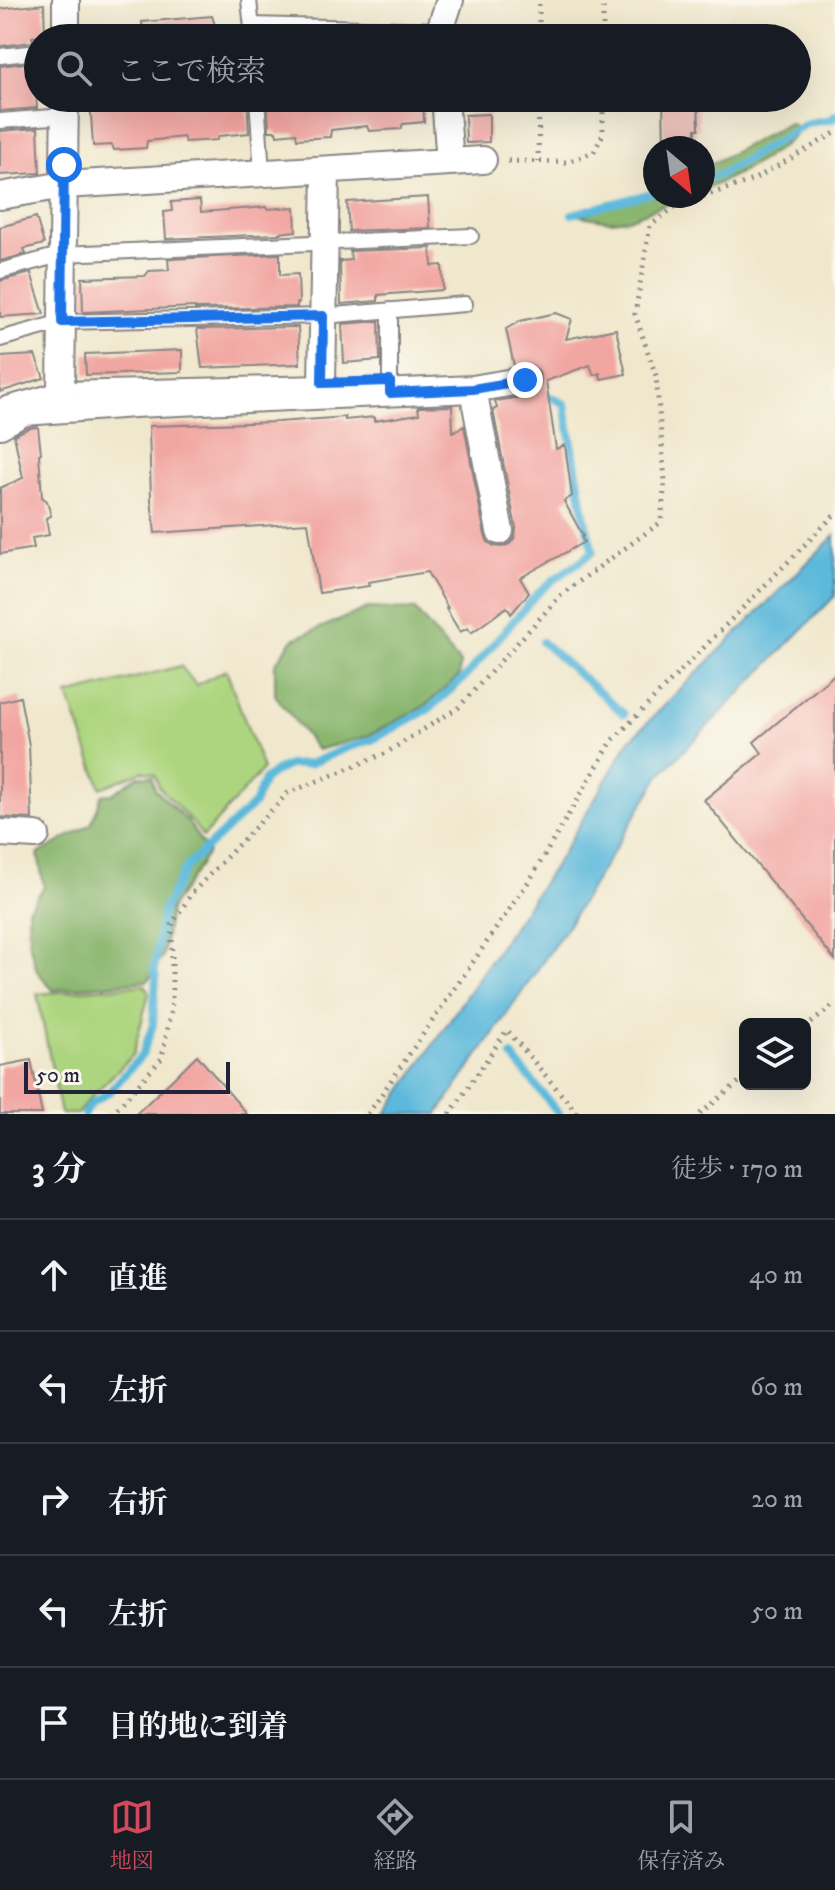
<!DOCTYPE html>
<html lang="ja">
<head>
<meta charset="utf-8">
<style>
  :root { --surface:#171b24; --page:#20242c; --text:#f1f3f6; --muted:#9ea1a6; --line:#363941; --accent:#d1495b }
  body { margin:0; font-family:"IM FELL DW Pica","Noto Serif JP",serif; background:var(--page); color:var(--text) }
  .controls { position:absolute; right:24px; bottom:24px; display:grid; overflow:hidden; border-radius:12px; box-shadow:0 8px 32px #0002 }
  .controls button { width:72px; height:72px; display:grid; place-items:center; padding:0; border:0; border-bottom:2px solid var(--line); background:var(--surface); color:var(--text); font:40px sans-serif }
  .compass { position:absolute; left:643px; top:136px; width:72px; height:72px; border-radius:50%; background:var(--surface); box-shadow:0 8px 32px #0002; rotate:151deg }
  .scale { position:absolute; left:24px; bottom:20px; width:206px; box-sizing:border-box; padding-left:8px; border:4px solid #22223b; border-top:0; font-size:22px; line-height:28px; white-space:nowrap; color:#22223b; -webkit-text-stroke:6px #fbf7ec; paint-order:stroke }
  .stop { position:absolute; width:24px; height:24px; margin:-18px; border:6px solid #1a73e8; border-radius:50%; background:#fff }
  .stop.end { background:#1a73e8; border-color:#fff; box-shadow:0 2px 8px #0008 }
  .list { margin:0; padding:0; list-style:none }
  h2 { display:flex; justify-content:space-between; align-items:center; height:104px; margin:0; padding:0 32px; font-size:34px }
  h2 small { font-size:26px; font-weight:400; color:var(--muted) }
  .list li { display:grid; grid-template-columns:52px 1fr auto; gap:24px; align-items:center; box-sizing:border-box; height:112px; padding:0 32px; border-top:2px solid var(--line) }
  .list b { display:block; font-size:30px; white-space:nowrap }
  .list em { font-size:26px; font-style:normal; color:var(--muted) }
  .icon { flex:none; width:44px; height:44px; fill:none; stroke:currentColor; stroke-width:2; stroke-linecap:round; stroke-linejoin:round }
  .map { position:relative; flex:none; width:835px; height:1114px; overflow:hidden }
  .search { position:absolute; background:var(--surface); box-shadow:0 8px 32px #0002; left:24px; right:24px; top:24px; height:88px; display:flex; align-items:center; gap:20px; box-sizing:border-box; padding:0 28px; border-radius:44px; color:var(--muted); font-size:30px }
  .sheet { height:664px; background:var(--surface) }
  nav { display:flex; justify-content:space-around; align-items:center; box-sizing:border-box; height:112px; border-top:2px solid var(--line); background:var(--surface); font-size:22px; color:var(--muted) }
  nav a { display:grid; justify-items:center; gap:4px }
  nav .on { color:var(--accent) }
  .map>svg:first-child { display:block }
  .green { fill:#add57f; stroke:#687c5d; stroke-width:2 }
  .forest { fill:#8ab66e; stroke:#566c54; stroke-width:2 }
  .water { fill:#5db9db; stroke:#406e8b; stroke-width:2 }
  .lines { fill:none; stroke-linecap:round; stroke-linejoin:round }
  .stream { stroke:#5db9db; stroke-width:8 }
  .building { fill:#f2a6a2 }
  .lane-casing { stroke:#898584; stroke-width:18 }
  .street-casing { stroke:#898584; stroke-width:30 }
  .path { stroke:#898584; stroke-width:5; stroke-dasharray:2 6; stroke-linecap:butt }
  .lane { stroke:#fff; stroke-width:14 }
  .street { stroke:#fff; stroke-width:26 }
  .route { stroke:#1a73e8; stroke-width:10 }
</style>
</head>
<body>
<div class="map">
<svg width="835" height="1114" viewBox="0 0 835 1114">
  <rect width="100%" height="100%" fill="#fbf7ec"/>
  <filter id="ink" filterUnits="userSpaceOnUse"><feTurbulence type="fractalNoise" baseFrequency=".0125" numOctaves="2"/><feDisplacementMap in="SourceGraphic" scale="16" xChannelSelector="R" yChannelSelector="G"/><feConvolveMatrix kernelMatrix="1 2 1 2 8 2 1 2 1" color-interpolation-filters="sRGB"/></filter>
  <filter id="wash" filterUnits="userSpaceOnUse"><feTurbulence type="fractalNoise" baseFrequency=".006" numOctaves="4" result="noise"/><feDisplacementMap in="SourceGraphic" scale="32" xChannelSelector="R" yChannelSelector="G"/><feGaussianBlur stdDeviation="1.8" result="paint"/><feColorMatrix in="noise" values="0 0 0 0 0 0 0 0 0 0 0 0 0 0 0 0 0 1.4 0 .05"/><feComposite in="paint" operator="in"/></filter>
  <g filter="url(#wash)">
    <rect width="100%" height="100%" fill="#f0e8cd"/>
    <path class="green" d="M 181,666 L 196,685 L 226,670 L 263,769 L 203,837 L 193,823 L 159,787 L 155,774 L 143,771 L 101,788 L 68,695 Z
      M 145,985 L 149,993 L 133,1055 L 91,1097 L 77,1114 L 61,1114 L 37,994 Z"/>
    <path class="forest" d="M 789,123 L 795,126 L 795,135 C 775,155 730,179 703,190 L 703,168 Z
      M 655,189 L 655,196 L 688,196 L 628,219 L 610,221 L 580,216 Z
      M 368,608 L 415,610 L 460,663 L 459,676 L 425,706 L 368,736 L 317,750 L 275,695 L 275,664 L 293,639 Z
      M 138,776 L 152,776 L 155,789 L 188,822 L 208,853 L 170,909 L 163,955 L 148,981 L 53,990 L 37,971 L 29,943 L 28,909 L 44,887 L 38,854 L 91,824 L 102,795 L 112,794 Z"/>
    <path class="water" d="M 835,535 L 835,596 L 661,774 L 566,928 L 438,1114 L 386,1114 L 559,859 L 629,741 Z"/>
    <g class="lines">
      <path class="stream" d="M 703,179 L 719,175 L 808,123 L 833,119 L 835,115
        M 572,214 L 655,192
        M 542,642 L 624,714
        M 512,1056 L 559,1114
        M 84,1114 L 92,1103 L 109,1092 L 142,1055 L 153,1025 L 156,977 L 154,970 L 163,910 L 187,866 L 254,804 L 264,780 L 276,771 L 289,765 L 309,764 L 344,749 L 372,740 L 429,709 L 465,677 L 536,595 L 552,581 L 593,552 L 585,519 L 565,404 L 534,389"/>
    </g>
    <g id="blocks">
      <path class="building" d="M 44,4 L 45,36 L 32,37 L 33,42 L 0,46 L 0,9 Z
        M 212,16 L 219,38 L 143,38 L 142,22 Z
        M 34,62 L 37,108 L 0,111 L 0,66 Z
        M 90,98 L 247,98 L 249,133 L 219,136 L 217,140 L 185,142 L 183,137 L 147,141 L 146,148 L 114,150 L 112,145 L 93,146 Z
        M 267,98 L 423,98 L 424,122 L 403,124 L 401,129 L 369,131 L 367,126 L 331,130 L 330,137 L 297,139 L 296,133 L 277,135 L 276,131 L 269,131 Z
        M 663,98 L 698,98 L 699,129 L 696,129 L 695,148 L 664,148 Z
        M 489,114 L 489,142 L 466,143 L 465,115 Z
        M 38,128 L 40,173 L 0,175 L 0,131 Z
        M 428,197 L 430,228 L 349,231 L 347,202 Z
        M 200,200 L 201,212 L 267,207 L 267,209 L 295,207 L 296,231 L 279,233 L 279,234 L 166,239 L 164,212 L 172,211 L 171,202 Z
        M 36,217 L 44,244 L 24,249 L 26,254 L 0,261 L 0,227 Z
        M 431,248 L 432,266 L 442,265 L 443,290 L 378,295 L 378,301 L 341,304 L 340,261 L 351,260 L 350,251 Z
        M 280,254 L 280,275 L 298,274 L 299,303 L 297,303 L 297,307 L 195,309 L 195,307 L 83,312 L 82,278 L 145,276 L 149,271 L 169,270 L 168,259 Z
        M 31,273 L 44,314 L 0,317 L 0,281 Z
        M 556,313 L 572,319 L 566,339 L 616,329 L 626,374 L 601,379 L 600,373 L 594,375 L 590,365 L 546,381 L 556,449 L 565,445 L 572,496 L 564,501 L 583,536 L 581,537 L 584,542 L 520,578 L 529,593 L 511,614 L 507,607 L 471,633 L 468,628 L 460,632 L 446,609 L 448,608 L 427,572 L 368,582 L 369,586 L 319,593 L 308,523 L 155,533 L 151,500 L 149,426 L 278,422 L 345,417 L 345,420 L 374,417 L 374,421 L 419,414 L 418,407 L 452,406 L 453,432 L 464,426 L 485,535 L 488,542 L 494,546 L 502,547 L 510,544 L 515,537 L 516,528 L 493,410 L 497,408 L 495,401 L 528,396 L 535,393 L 540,386 L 541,378 L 538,370 L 531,365 L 514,366 L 506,329 L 520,321 Z
        M 379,321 L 380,360 L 344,363 L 342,324 Z
        M 298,327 L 300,364 L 202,368 L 197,329 Z
        M 182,350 L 182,372 L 86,375 L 85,354 Z
        M 35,355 L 44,378 L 0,392 L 0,357 Z
        M 38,427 L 41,453 L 39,454 L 42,497 L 47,501 L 51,516 L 46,518 L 49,535 L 32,538 L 34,548 L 0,554 L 0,488 L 23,478 L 14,435 L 29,428 Z
        M 835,674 L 835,960 L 704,800 L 762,753 L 754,742 Z
        M 20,697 L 29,745 L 32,819 L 0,817 L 0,702 Z
        M 197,1055 L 247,1114 L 136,1114 L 175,1077 Z
        M 31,1060 L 42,1114 L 0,1114 L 0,1066 Z"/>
    </g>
  </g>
  <g filter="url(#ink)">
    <use href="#blocks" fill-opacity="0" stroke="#898584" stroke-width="2"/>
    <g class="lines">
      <defs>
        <path id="lane" d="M 249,0 L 253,38
          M 252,25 L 440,30
          M 0,56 L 38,52
          M 257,98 L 262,173
          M 0,121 L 65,116
          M 0,271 L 63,254 L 471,236
          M 390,310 L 390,393
          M 0,339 L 62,322 L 323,316 L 465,304
          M 0,406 L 61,389 L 325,383"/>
        <path id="street" d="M 66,38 L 66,0
          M 440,38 L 440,30 L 450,0
          M 445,98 L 450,162
          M 0,196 L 64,185 L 483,160
          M 322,383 L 326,170
          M 61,389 L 65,98
          M 473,389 L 500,531
          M 0,425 L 24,412 L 134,404 L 473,389 L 525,380
          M 0,833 L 36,835"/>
      </defs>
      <use href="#lane" class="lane-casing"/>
      <use href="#street" class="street-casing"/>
      <path class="path" d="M 603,0 L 603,38
        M 539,38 L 539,0
        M 508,161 L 567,162 L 594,152 L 603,134 L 603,98
        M 538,162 L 539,98
        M 805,1028 L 835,1004
        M 112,1114 L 162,1058 L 172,1003 L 172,924 L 192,893 L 288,793 L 384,754 L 458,708 L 562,594 L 661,522 L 665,481 L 656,376 L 635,314 L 650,226 L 677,205 L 753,180 L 835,133
        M 368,1114 L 531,878 L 612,741 L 835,514
        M 450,1114 L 507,1030 L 578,1114
        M 700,1114 L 745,1077"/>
      <use href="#lane" class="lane"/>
      <use href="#street" class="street"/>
    </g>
  </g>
  <g class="lines" filter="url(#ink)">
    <path class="route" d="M 64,165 L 62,322 L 323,316 L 322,383 L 390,381 L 390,393 L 473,389 L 525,380"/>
  </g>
</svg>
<div class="controls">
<button><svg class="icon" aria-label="layers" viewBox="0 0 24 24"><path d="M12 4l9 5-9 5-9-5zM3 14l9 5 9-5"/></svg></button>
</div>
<svg class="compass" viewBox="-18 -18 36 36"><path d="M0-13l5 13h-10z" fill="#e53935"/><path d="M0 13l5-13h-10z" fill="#9ea1a6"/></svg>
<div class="scale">50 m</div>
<div class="stop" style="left:64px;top:165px"></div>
<div class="stop end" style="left:525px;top:380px"></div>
<div class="search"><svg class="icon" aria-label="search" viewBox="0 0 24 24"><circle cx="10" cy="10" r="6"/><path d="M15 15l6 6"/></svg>ここで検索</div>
</div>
<section class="sheet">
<h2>3 分<small>徒歩 · 170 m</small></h2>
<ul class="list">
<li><svg class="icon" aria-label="ahead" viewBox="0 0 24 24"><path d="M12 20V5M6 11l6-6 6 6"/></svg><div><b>直進</b></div><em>40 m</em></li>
<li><svg class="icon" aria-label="left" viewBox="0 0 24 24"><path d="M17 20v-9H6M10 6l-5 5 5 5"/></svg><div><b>左折</b></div><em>60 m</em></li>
<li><svg class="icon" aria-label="right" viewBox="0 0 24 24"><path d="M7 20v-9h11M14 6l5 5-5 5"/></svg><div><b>右折</b></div><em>20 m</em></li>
<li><svg class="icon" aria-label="left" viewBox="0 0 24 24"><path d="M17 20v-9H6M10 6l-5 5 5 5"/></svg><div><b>左折</b></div><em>50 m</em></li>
<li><svg class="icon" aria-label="arrive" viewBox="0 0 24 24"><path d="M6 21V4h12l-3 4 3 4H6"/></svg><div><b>目的地に到着</b></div></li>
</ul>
</section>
<nav>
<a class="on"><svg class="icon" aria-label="map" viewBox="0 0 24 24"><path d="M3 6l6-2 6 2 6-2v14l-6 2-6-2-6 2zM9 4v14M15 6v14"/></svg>地図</a>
<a><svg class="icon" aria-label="directions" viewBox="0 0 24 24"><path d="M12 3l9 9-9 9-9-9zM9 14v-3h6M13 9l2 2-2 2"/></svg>経路</a>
<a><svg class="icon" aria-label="saved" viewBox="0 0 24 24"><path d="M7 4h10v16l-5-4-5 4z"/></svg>保存済み</a>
</nav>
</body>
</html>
